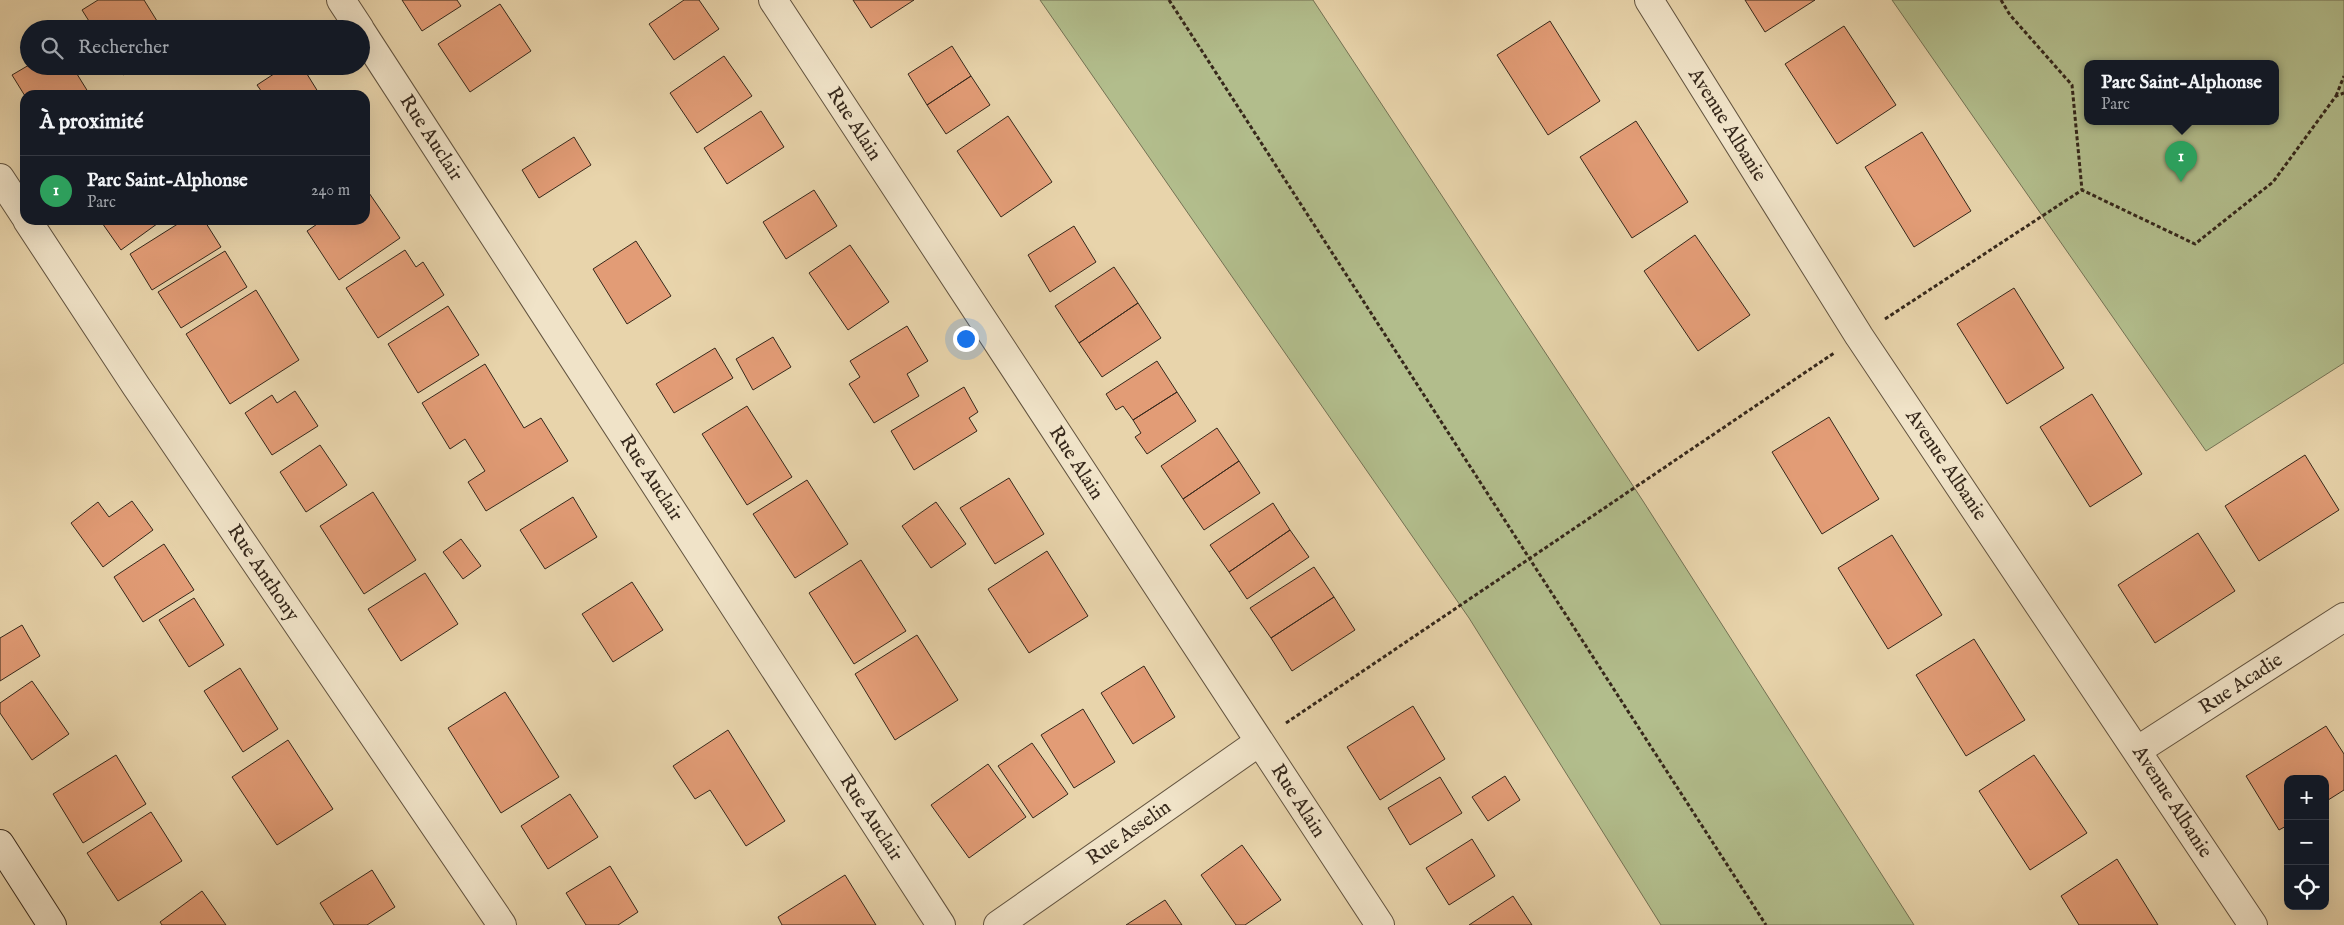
<!DOCTYPE html>
<html lang="fr">
<head>
<meta charset="utf-8">
<style>
  :root { --surface:#171b24; --page:#242831; --text:#f1f3f6; --muted:#9ea1a6; --line:#363941; --accent:#c59692 }
  body { margin:0; font-family:"IM FELL English",serif; background:var(--page); color:var(--text) }
  .controls { position:absolute; right:15px; bottom:15px; display:grid; overflow:hidden; border-radius:10px; box-shadow:0 5px 20px #0002 }
  .controls button { width:45px; height:45px; display:grid; place-items:center; padding:0; border:0; border-bottom:1px solid var(--line); background:var(--surface); color:var(--text); font:25px sans-serif }
  .you { position:absolute; left:965px; top:338px; width:18px; height:18px; margin:-12px; border:4px solid #fff; border-radius:50%; background:#1a73e8; box-shadow:0 0 0 8px #1a73e833 }
  .badge { display:grid; place-items:center; width:32px; height:32px; border-radius:50%; background:var(--accent); color:#fff; font-size:16px; font-weight:700 }
  .pin { position:absolute; translate:-50% -41px; filter:drop-shadow(0 1px 2px #0008) }
  .pin::after { content:''; position:absolute; top:26px; width:18px; height:15px; background:inherit; clip-path:polygon(0 0,100% 0,50% 100%) }
  .popup { position:absolute; left:2084px; top:60px; width:195px; height:65px; box-sizing:border-box; display:grid; place-content:center; border-radius:10px; background:var(--surface); filter:drop-shadow(0 1px 4px #0005); font-size:16px; white-space:nowrap; color:var(--muted) }
  .popup b { font-size:19px; color:var(--text) }
  .popup::after { content:''; position:absolute; left:50%; top:100%; margin-left:-10px; border:10px solid transparent; border-top-color:var(--surface) }
  .list { margin:0; padding:0; list-style:none }
  h2 { display:flex; justify-content:space-between; align-items:center; height:65px; margin:0; padding:0 20px; font-size:21px }
  h2 small { font-size:16px; font-weight:400; color:var(--muted) }
  .list li { display:grid; grid-template-columns:32px 1fr auto; gap:15px; align-items:center; box-sizing:border-box; height:70px; padding:0 20px; border-top:1px solid var(--line) }
  .list b { display:block; font-size:19px; white-space:nowrap }
  .list p { margin:0; font-size:16px; white-space:nowrap; color:var(--muted) }
  .list em { font-size:16px; font-style:normal; color:var(--muted) }
  .icon { flex:none; width:28px; height:28px; fill:none; stroke:currentColor; stroke-width:2; stroke-linecap:round; stroke-linejoin:round }
  .map { position:relative; flex:none; width:2344px; height:925px; overflow:hidden }
  .search { position:absolute; background:var(--surface); box-shadow:0 5px 20px #0002; left:20px; top:20px; width:350px; height:55px; display:flex; align-items:center; gap:12px; box-sizing:border-box; padding:0 18px; border-radius:28px; color:var(--muted); font-size:19px }
  .panel { position:absolute; background:var(--surface); box-shadow:0 5px 20px #0002; left:20px; top:90px; width:350px; height:135px; border-radius:15px }
  .map>svg:first-child { display:block }
  .green { fill:#b2bd8c; stroke:#747254; fill-rule:evenodd }
  .building { fill:#e29c76; stroke:#36281b }
  .lines { fill:none; stroke-linecap:round; stroke-linejoin:round }
  .street-casing { stroke:#62533f; stroke-width:30 }
  .secondary-casing { stroke:#36281b; stroke-width:30 }
  .path { stroke:#36281b; stroke-width:3; stroke-dasharray:4 2.5; stroke-linecap:butt }
  .street { stroke:#f0e3c8; stroke-width:28 }
  .secondary { stroke:#f0e3c8; stroke-width:28 }
  .labels { text-anchor:middle; dominant-baseline:central; stroke-width:5; stroke-linejoin:round; paint-order:stroke }
  .street-label { font-size:20px; fill:#36281b; stroke:#f0e3c8 }
</style>
</head>
<body>
<div class="map">
<svg width="2344" height="925" viewBox="0 0 2344 925">
  <rect width="100%" height="100%" fill="#e8d4ab"/>
  <filter id="stains"><feTurbulence type="fractalNoise" baseFrequency=".004" numOctaves="4"/><feColorMatrix values="0 0 0 0 .2 0 0 0 0 .09 0 0 0 0 .02 0 0 0 .5 -.17"/></filter>
  <radialGradient id="worn" r=".72"><stop offset=".6" stop-color="#630" stop-opacity="0"/><stop offset="1" stop-color="#630" stop-opacity=".3"/></radialGradient>
  <path class="green" d="M 1040,0 L 1313,0 L 1643,501 L 1914,925 L 1661,925 L 1469,618 Z
    M 1892,0 L 2344,0 L 2344,363 L 2206,451 ZM 2087,63 L 2275,63 L 2275,121 L 2087,121 Z"/>
  <path class="building" d="M 98,0 L 144,0 L 162,29 L 94,29 L 82,10 Z
    M 402,0 L 457,0 L 461,6 L 422,31 Z
    M 684,0 L 699,0 L 719,29 L 674,60 L 649,24 Z
    M 853,0 L 914,0 L 871,28 Z
    M 1745,0 L 1815,0 L 1765,32 Z
    M 500,4 L 531,51 L 470,92 L 438,44 Z
    M 1550,21 L 1600,101 L 1548,135 L 1497,55 Z
    M 1844,26 L 1896,105 L 1837,144 L 1785,64 Z
    M 952,46 L 971,76 L 927,105 L 908,74 Z
    M 724,56 L 752,96 L 697,133 L 670,93 Z
    M 29,65 L 72,66 L 90,95 L 25,96 L 12,75 Z
    M 118,66 L 136,66 L 123,75 Z
    M 286,66 L 302,66 L 320,95 L 264,95 L 257,85 Z
    M 971,76 L 990,105 L 946,134 L 927,105 Z
    M 761,111 L 784,147 L 727,184 L 704,148 Z
    M 1008,116 L 1052,182 L 1001,217 L 957,151 Z
    M 1636,121 L 1688,202 L 1632,238 L 1580,157 Z
    M 1922,132 L 1971,211 L 1914,247 L 1865,167 Z
    M 574,137 L 591,165 L 539,198 L 522,170 Z
    M 367,190 L 400,238 L 339,280 L 307,231 L 323,220 L 365,220 L 365,191 Z
    M 814,190 L 837,226 L 786,259 L 763,222 Z
    M 100,220 L 160,220 L 161,221 L 121,250 Z
    M 184,220 L 204,220 L 221,247 L 152,290 L 130,254 Z
    M 1074,226 L 1096,262 L 1050,292 L 1028,255 Z
    M 1695,235 L 1750,315 L 1698,351 L 1644,271 Z
    M 636,241 L 671,296 L 627,324 L 593,269 Z
    M 850,245 L 889,302 L 848,330 L 809,273 Z
    M 405,250 L 416,267 L 423,262 L 444,295 L 378,338 L 346,288 Z
    M 225,251 L 247,287 L 181,328 L 158,292 Z
    M 1114,267 L 1138,303 L 1079,343 L 1055,306 Z
    M 2014,288 L 2064,368 L 2007,404 L 1957,324 Z
    M 256,290 L 299,360 L 230,404 L 186,334 Z
    M 1138,303 L 1161,338 L 1102,377 L 1079,343 Z
    M 448,306 L 479,355 L 418,393 L 388,344 Z
    M 907,326 L 928,361 L 907,374 L 919,396 L 874,423 L 849,384 L 860,377 L 850,361 Z
    M 773,337 L 791,367 L 753,390 L 736,359 Z
    M 715,348 L 733,378 L 674,413 L 656,384 Z
    M 1157,361 L 1177,392 L 1133,420 L 1123,406 L 1116,410 L 1106,394 Z
    M 485,364 L 524,428 L 541,418 L 568,461 L 486,511 L 468,482 L 485,471 L 465,439 L 450,449 L 422,403 Z
    M 964,387 L 978,412 L 969,418 L 977,431 L 914,470 L 891,431 Z
    M 295,391 L 318,426 L 272,455 L 245,413 L 272,395 L 277,403 Z
    M 1177,392 L 1196,421 L 1147,454 L 1135,437 L 1141,433 L 1133,420 Z
    M 2092,394 L 2142,474 L 2090,507 L 2040,427 Z
    M 747,406 L 792,477 L 747,505 L 702,434 Z
    M 1829,417 L 1879,499 L 1822,534 L 1772,452 Z
    M 1217,428 L 1239,461 L 1183,499 L 1161,466 Z
    M 320,445 L 347,485 L 306,512 L 280,472 Z
    M 2305,455 L 2339,510 L 2259,561 L 2225,506 Z
    M 1239,461 L 1260,493 L 1204,530 L 1183,499 Z
    M 1009,478 L 1044,534 L 995,564 L 960,508 Z
    M 807,480 L 848,544 L 795,578 L 753,514 Z
    M 373,492 L 416,560 L 364,594 L 320,526 Z
    M 573,497 L 597,537 L 545,569 L 520,530 Z
    M 132,501 L 153,530 L 103,567 L 71,523 L 98,502 L 109,517 Z
    M 936,502 L 966,544 L 931,568 L 902,526 Z
    M 1273,503 L 1290,530 L 1229,572 L 1210,545 Z
    M 1290,530 L 1309,557 L 1247,599 L 1229,572 Z
    M 2198,533 L 2235,591 L 2155,643 L 2118,585 Z
    M 1892,535 L 1942,615 L 1888,649 L 1838,568 Z
    M 461,539 L 481,566 L 463,579 L 443,552 Z
    M 164,544 L 194,590 L 143,622 L 114,577 Z
    M 1047,551 L 1088,616 L 1029,653 L 988,589 Z
    M 861,560 L 906,631 L 854,664 L 809,593 Z
    M 1314,567 L 1334,597 L 1271,638 L 1250,608 Z
    M 425,573 L 458,624 L 401,661 L 368,609 Z
    M 632,582 L 663,630 L 613,662 L 582,614 Z
    M 1334,597 L 1355,630 L 1292,671 L 1271,638 Z
    M 194,598 L 224,645 L 189,667 L 159,620 Z
    M 22,625 L 40,656 L 0,681 L 0,638 Z
    M 917,635 L 958,700 L 895,740 L 855,674 Z
    M 1974,639 L 2025,720 L 1966,756 L 1916,675 Z
    M 1144,666 L 1175,717 L 1133,744 L 1101,693 Z
    M 240,668 L 278,729 L 243,752 L 204,691 Z
    M 32,681 L 69,734 L 32,760 L 0,713 L 0,703 Z
    M 505,692 L 559,777 L 501,813 L 448,728 Z
    M 1413,706 L 1445,759 L 1380,800 L 1347,747 Z
    M 1083,709 L 1115,762 L 1074,788 L 1041,735 Z
    M 2326,726 L 2344,754 L 2344,790 L 2325,802 L 2325,779 L 2288,779 L 2288,825 L 2279,830 L 2246,776 Z
    M 728,730 L 785,821 L 746,846 L 710,790 L 695,799 L 673,766 Z
    M 288,740 L 333,809 L 277,845 L 232,777 Z
    M 1032,743 L 1068,794 L 1033,818 L 998,766 Z
    M 116,755 L 146,804 L 83,843 L 53,794 Z
    M 2034,755 L 2087,833 L 2030,870 L 1979,791 Z
    M 988,764 L 1026,817 L 969,858 L 931,805 Z
    M 1505,776 L 1520,800 L 1488,821 L 1472,797 Z
    M 1440,777 L 1462,813 L 1410,845 L 1388,808 Z
    M 570,794 L 598,837 L 548,869 L 521,826 Z
    M 151,812 L 182,861 L 118,901 L 87,853 Z
    M 1472,839 L 1495,876 L 1449,905 L 1426,868 Z
    M 1242,845 L 1281,900 L 1245,925 L 1236,925 L 1201,875 Z
    M 2117,859 L 2158,925 L 2079,925 L 2061,896 Z
    M 610,866 L 638,912 L 618,925 L 586,925 L 566,893 Z
    M 372,870 L 395,907 L 367,925 L 334,925 L 320,903 Z
    M 845,875 L 876,925 L 782,925 L 778,917 Z
    M 202,891 L 226,925 L 162,925 L 160,922 Z
    M 1513,896 L 1532,925 L 1469,925 Z
    M 1165,900 L 1182,925 L 1126,925 Z"/>
  <g class="lines">
    <defs>
      <path id="street" d="M 341,0 L 360,29
        M 773,0 L 1380,925
        M 1649,0 L 1859,336 L 2253,925
        M 361,31 L 941,925
        M 0,178 L 25,216
        M 27,220 L 136,386 L 502,925
        M 2138,750 L 2344,617
        M 998,925 L 1259,742"/>
      <path id="secondary" d="M 0,844 L 52,925"/>
    </defs>
    <use href="#street" class="street-casing"/>
    <use href="#secondary" class="secondary-casing"/>
    <path class="path" d="M 1169,0 L 1766,925
      M 2001,0 L 2010,15 L 2072,85 L 2082,190
      M 2336,96 L 2344,76
      M 1885,319 L 2082,190 L 2195,244 L 2273,182 L 2336,96 L 2344,93
      M 1286,723 L 1834,353"/>
    <use href="#street" class="street"/>
    <use href="#secondary" class="secondary"/>
  </g>
  <g class="labels">
    <g class="street-label">
      <text transform="translate(854 124) rotate(57)">Rue Alain</text>
      <text transform="translate(1727 125) rotate(58)">Avenue Albanie</text>
      <text transform="translate(431 138) rotate(57)">Rue Auclair</text>
      <text transform="translate(1076 463) rotate(57)">Rue Alain</text>
      <text transform="translate(1946 465) rotate(56)">Avenue Albanie</text>
      <text transform="translate(651 478) rotate(57)">Rue Auclair</text>
      <text transform="translate(263 573) rotate(56)">Rue Anthony</text>
      <text transform="translate(2241 684) rotate(-33)">Rue Acadie</text>
      <text transform="translate(1298 801) rotate(57)">Rue Alain</text>
      <text transform="translate(2172 802) rotate(57)">Avenue Albanie</text>
      <text transform="translate(871 818) rotate(57)">Rue Auclair</text>
      <text transform="translate(1129 833) rotate(-35)">Rue Asselin</text>
    </g>
  </g>
  <rect width="100%" height="100%" filter="url(#stains)"/>
  <rect width="100%" height="100%" fill="url(#worn)"/>
</svg>
<div class="controls">
<button>+</button>
<button>−</button>
<button><svg class="icon" aria-label="locate" viewBox="0 0 24 24"><circle cx="12" cy="12" r="6"/><path d="M12 2v4M12 18v4M2 12h4M18 12h4"/></svg></button>
</div>
<div class="you"></div>
<div class="pin badge" style="left:2181px;top:182px;background:#2e9e5b">1</div>
<div class="popup"><b>Parc Saint-Alphonse</b>Parc</div>
<div class="search"><svg class="icon" aria-label="search" viewBox="0 0 24 24"><circle cx="10" cy="10" r="6"/><path d="M15 15l6 6"/></svg>Rechercher</div>
<section class="panel">
<h2>À proximité<small></small></h2>
<ul class="list">
<li><span class="badge" style="background:#2e9e5b">1</span><div><b>Parc Saint-Alphonse</b><p>Parc</p></div><em>240 m</em></li>
</ul>
</section>
</div>
</body>
</html>
